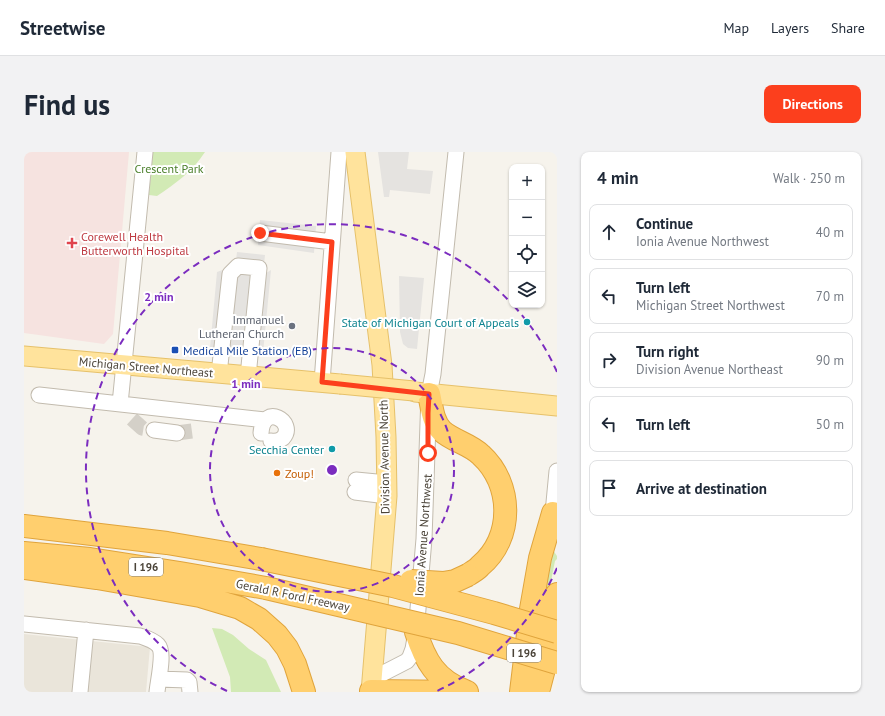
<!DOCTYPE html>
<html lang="en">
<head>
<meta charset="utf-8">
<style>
  :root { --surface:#fff; --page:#f2f2f3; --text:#1f2937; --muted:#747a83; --line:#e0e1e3; --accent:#fc3f1d }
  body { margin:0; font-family:"PT Sans",sans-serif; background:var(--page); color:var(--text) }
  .controls { position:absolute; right:12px; top:12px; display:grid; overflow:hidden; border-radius:8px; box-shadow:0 1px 3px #0004 }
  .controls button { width:36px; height:36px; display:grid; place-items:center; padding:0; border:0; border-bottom:1px solid var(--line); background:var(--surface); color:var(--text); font:20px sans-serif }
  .stop { position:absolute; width:12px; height:12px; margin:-9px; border:3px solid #fc3f1d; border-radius:50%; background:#fff }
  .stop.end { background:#fc3f1d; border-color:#fff; box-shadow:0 1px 4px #0008 }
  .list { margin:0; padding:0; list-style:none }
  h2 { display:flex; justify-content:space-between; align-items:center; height:52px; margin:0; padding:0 16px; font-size:17px }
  h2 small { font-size:13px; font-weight:400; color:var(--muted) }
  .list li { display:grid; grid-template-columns:26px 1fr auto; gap:12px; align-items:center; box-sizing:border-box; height:56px; margin:0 8px 8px; padding:0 8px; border:1px solid var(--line); border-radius:8px }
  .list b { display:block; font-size:15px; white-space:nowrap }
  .list p { margin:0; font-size:13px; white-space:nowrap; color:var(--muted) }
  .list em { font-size:13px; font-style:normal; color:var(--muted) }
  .icon { flex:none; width:22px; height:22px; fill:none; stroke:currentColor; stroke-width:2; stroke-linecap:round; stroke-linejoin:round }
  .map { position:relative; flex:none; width:533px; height:540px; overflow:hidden; border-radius:8px }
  header { display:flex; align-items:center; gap:24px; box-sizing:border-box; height:56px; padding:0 20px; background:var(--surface); border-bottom:1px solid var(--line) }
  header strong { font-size:19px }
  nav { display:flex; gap:22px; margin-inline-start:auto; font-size:14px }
  .intro { display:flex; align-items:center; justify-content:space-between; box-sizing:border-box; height:96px; padding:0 24px }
  h1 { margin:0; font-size:28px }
  .button { padding:10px 18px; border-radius:8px; background:var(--accent); color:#fff; font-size:14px; font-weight:700 }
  main { display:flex; gap:24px; padding:0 24px }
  aside { flex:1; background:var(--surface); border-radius:8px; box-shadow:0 1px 3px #0004 }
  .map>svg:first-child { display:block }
  .residential { fill:#eae5da }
  .medical { fill:#f6e3e0 }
  .green { fill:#d2eab5 }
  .parking { fill:#e5e3e0 }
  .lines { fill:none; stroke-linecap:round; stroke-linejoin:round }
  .minor-tunnel { stroke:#d4d0c8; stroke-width:15; stroke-dasharray:15 8; stroke-linecap:butt }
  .minor-casing { stroke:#c2bbae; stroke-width:17 }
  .major-casing { stroke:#e6c16a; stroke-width:21 }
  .highway-casing { stroke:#e0a43c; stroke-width:24 }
  .minor { stroke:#fff; stroke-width:15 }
  .major { stroke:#ffe39c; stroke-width:19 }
  .highway { stroke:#ffcf6e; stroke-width:22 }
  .major-bridge-casing { stroke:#e6c16a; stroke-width:21; stroke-linecap:butt }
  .highway-bridge-casing { stroke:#e0a43c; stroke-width:24; stroke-linecap:butt }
  .major-bridge { stroke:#ffe39c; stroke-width:19 }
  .highway-bridge { stroke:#ffcf6e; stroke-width:22 }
  .route { stroke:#fc3f1d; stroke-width:5 }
  .ring { fill:none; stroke:#7b2cbf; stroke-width:2; stroke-dasharray:7 5 }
  .health-dot { fill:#e0444e; stroke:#fff; stroke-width:1.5 }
  .culture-dot { fill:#0f9aa8; stroke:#fff; stroke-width:1.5 }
  .worship-dot { fill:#6b7280; stroke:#fff; stroke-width:1.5 }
  .transit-dot { fill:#1a4fb4; stroke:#fff; stroke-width:1.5 }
  .food-dot { fill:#e8710a; stroke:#fff; stroke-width:1.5 }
  .labels { text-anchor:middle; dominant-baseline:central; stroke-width:4; stroke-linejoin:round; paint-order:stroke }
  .shield { fill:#fff; stroke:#817c74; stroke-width:1 }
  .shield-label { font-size:11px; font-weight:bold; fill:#4b4439 }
  .park-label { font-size:12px; fill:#4a7f2a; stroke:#fff }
  .health-label { font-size:12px; fill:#be3a42; stroke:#fff; text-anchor:start }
  .worship-label { font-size:12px; fill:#5b616d; stroke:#fff; text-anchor:end }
  .culture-label { font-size:12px; fill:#0d838f; stroke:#fff; text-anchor:end }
  .transit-label { font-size:12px; fill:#164399; stroke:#fff; text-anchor:start }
  .street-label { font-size:12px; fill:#4b4439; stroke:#fff }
  .food-label { font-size:12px; fill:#c56008; stroke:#fff; text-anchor:start }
  .centre { fill:#7b2cbf; stroke:#fff; stroke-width:2 }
  .ring-label { font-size:12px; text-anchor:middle; font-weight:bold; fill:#7b2cbf; stroke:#fff; stroke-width:4; stroke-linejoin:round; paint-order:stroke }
</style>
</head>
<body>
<header>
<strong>Streetwise</strong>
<nav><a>Map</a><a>Layers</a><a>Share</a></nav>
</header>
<div class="intro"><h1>Find us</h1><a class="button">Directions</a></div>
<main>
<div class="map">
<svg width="533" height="540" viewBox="0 0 533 540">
  <rect width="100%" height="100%" fill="#f6f3ec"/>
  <path class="residential" d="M 0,482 L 126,495 L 122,540 L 0,540 Z"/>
  <path class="medical" d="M 0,0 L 105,0 L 89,182 L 80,192 L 0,181 Z"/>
  <path class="green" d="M 129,0 L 181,0 C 169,19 151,32 133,44 L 125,43 Z
    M 529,398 L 533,404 L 533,407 L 531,409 L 526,434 L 527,436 L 513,452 Z
    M 188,476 L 198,477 L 209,483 L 225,497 L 242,508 L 257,540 L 207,540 L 206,525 Z"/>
  <path class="parking" d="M 354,0 L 385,0 L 383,17 L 409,19 L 406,42 L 366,38 L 365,45 L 360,45 Z
    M 236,68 L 292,74 L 290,101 L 234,93 Z
    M 213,100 L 241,103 L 239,123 L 247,118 L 239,201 L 186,196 L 193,120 L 204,116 L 212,108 Z
    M 375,124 L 400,126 L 393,197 L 384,196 L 379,192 L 376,180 Z"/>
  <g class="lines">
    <path class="minor-tunnel" d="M 108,267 L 118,276 L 130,278
      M 153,281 L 168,279 L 173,274"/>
    <defs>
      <path id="minor" d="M 236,81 L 308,90
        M 195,222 L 206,122 L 214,114 L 235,116 L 224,224
        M 298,230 L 315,0
        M 15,243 L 241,268
        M 96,252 L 121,0
        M 130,278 L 153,281
        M 237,281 C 239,250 273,270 259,286 C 255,289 251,290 247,289
        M 332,328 L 363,331
        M 331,340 L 363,344
        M 529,361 L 533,319
        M 0,472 L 116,484 C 122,486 129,488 134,493 C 141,500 134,529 133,540
        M 135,527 L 163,528 L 165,530 L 166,540
        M 348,527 L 383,509 L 386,505 L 389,497 L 392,480 L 400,387 L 405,242 L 409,222 L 432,0
        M 56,540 L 62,478"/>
      <path id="major" d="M 331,0 L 358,213 L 362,285 L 363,344 L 347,540
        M 0,204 L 316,232
        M 391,240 L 533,254"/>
      <path id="highway" d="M 405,242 C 408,254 408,269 418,279 C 429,289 446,292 457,303 C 489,332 490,386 456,414 C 453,418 448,420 444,423
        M 0,374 L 143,391 L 237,407
        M 0,401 L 66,407 L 156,421 L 242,436
        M 0,416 L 73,426 L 176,444 L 216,456 L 235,467 L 253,483 L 263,496 L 271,512 L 280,540
        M 392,480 C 401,509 412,528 441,539
        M 347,539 L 443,540
        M 497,540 L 507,457 L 516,406 L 529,361
        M 514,540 L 520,517 L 525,484 L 527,455 L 529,448 L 533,442"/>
    </defs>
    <use href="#minor" class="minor-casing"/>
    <use href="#major" class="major-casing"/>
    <use href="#highway" class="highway-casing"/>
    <use href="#minor" class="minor"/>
    <use href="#major" class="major"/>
    <use href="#highway" class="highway"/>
    <defs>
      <path id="major-bridge" d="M 316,232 L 390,239"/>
      <path id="highway-bridge" d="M 237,407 L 369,434 L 470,461 L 533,480
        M 387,429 L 419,431 L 431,429 L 444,423
        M 242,436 L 434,481 L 533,511"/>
    </defs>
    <use href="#major-bridge" class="major-bridge-casing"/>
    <use href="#highway-bridge" class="highway-bridge-casing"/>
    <use href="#major-bridge" class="major-bridge"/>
    <use href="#highway-bridge" class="highway-bridge"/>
  </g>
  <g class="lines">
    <path class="route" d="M 236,81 L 308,90 L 298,230 L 405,242 L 404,261 L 404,301"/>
  </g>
  <g class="ring">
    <circle cx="308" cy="318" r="122"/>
    <path d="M533 416A245 245 0 0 1 413 539M203 539A245 245 0 1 1 487 151M490 154A245 245 0 0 1 533 220"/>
  </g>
  <path class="health-dot" d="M46 85h4v4h4v4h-4v4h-4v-4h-4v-4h4z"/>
  <g class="culture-dot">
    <circle cx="503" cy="170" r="4"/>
    <circle cx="308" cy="297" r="4"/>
  </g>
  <circle class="worship-dot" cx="268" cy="174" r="4"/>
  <rect class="transit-dot" x="147" y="194" width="8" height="8" rx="2"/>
  <circle class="food-dot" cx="253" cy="321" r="4"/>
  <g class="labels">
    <g class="shield">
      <rect x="105" y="406" width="34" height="18" rx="3"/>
      <rect x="483" y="492" width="34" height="18" rx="3"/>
    </g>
    <g class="shield-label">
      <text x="122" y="415">I 196</text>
      <text x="500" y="501">I 196</text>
    </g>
    <g class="park-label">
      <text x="145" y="16">Crescent Park</text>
    </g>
    <g class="health-label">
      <text x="57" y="84">Corewell Health<tspan x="57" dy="14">Butterworth Hospital</tspan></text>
    </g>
    <g class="worship-label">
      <text x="260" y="167">Immanuel<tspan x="260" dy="14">Lutheran Church</tspan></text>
    </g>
    <g class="culture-label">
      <text x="495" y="170">State of Michigan Court of Appeals</text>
      <text x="300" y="297">Secchia Center</text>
    </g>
    <g class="transit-label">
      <text x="159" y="198">Medical Mile Station (EB)</text>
    </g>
    <g class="street-label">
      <text transform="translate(122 215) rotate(5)">Michigan Street Northeast</text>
      <text transform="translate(360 305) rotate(-91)">Division Avenue North</text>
      <text transform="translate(399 383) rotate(-86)">Ionia Avenue Northwest</text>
      <text transform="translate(269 443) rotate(12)">Gerald R Ford Freeway</text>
    </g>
    <g class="food-label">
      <text x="261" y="321">Zoup!</text>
    </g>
  </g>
  <circle cx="308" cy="318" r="6" class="centre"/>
  <g class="ring-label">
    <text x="135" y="149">2 min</text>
    <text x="222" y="236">1 min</text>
  </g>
</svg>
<div class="controls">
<button>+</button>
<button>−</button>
<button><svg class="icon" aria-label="locate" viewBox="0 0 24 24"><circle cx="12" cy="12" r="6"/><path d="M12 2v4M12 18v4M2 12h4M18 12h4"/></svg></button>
<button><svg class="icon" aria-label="layers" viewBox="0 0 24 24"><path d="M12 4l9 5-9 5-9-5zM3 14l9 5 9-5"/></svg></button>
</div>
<div class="stop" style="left:404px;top:301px"></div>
<div class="stop end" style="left:236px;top:81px"></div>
</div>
<aside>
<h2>4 min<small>Walk · 250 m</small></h2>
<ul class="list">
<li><svg class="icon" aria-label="ahead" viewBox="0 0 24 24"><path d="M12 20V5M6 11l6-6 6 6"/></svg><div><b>Continue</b><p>Ionia Avenue Northwest</p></div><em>40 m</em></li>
<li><svg class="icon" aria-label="left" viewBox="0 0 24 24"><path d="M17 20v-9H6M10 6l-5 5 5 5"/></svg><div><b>Turn left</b><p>Michigan Street Northwest</p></div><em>70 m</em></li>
<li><svg class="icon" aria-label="right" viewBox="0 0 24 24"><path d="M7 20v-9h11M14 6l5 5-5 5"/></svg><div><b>Turn right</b><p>Division Avenue Northeast</p></div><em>90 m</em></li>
<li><svg class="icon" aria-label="left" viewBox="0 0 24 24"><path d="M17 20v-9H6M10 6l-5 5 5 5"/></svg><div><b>Turn left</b></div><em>50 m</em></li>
<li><svg class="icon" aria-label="arrive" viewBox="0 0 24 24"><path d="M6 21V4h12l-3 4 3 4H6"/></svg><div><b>Arrive at destination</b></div></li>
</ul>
</aside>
</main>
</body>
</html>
